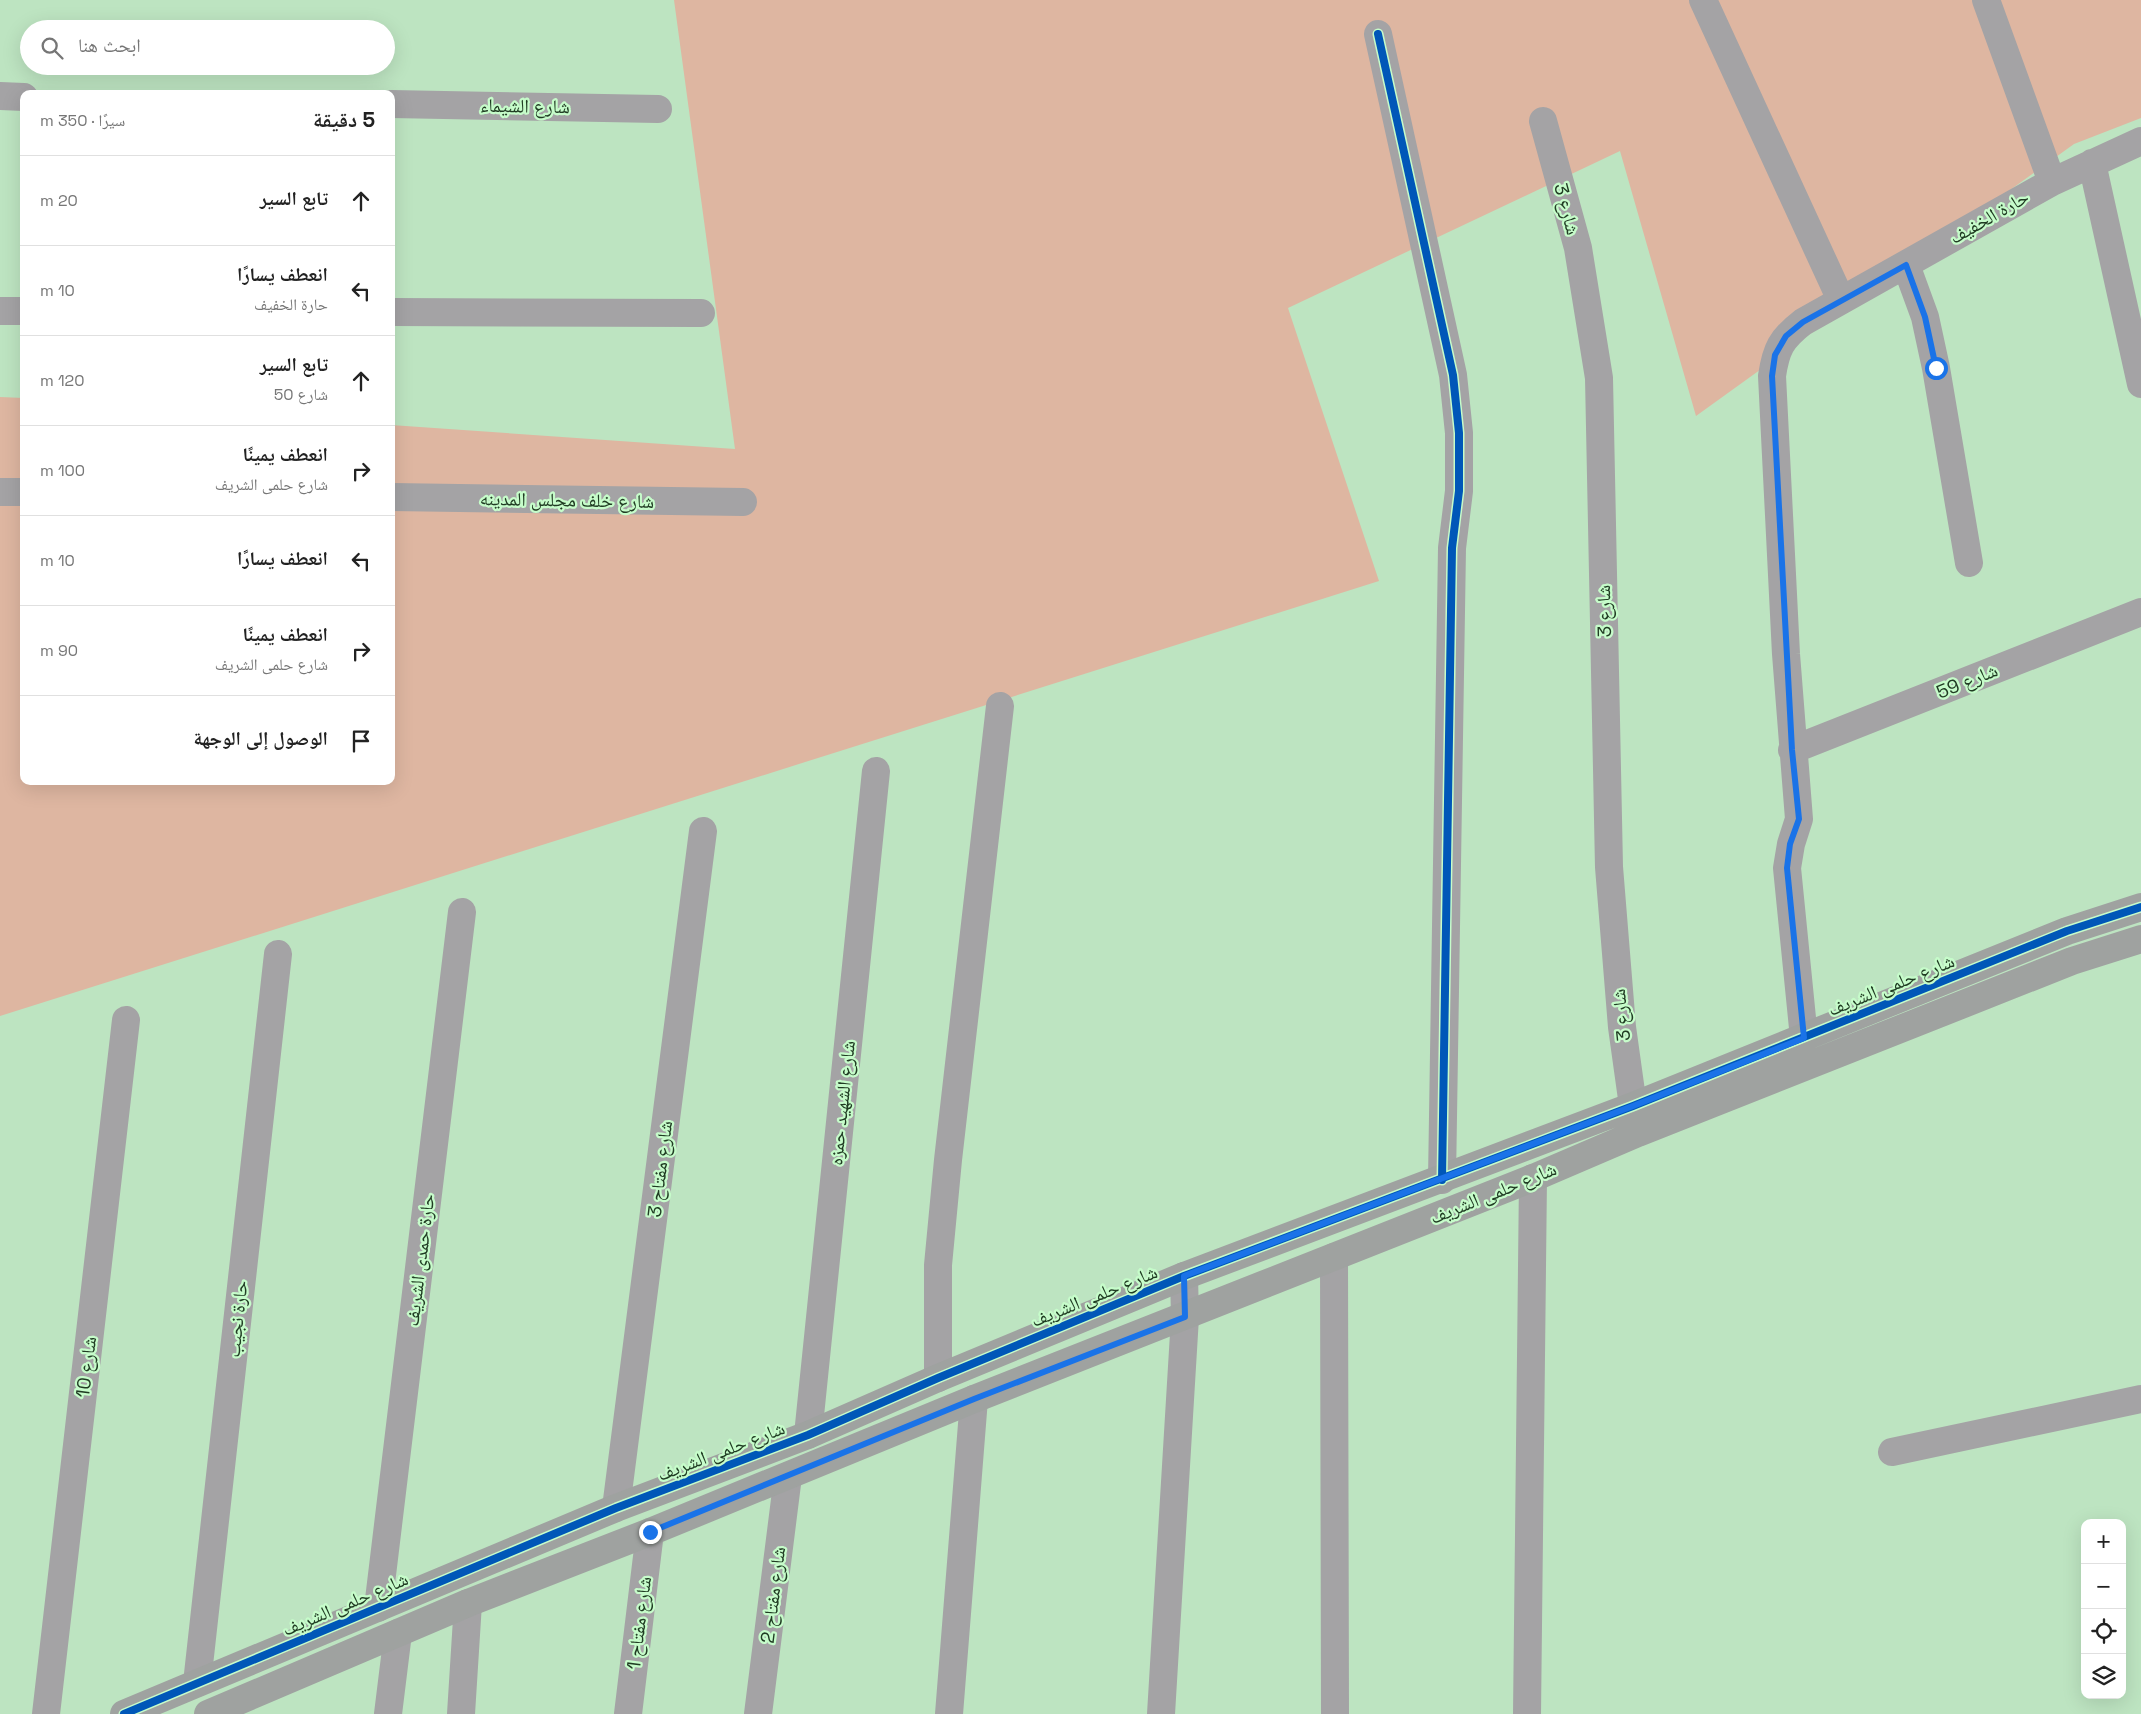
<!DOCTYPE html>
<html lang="ar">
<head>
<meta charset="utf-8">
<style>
  :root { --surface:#fff; --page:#f6f6f6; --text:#222; --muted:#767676; --line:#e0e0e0 }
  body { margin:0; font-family:"Space Grotesk","Noto Naskh Arabic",sans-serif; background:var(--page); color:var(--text); direction:rtl }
  .controls { position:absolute; right:15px; bottom:15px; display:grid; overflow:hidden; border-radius:10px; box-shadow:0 5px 20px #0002 }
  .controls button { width:45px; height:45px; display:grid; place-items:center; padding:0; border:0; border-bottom:1px solid var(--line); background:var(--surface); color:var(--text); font:25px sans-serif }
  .stop { position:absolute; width:15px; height:15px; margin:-11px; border:4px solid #1a73e8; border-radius:50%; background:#fff }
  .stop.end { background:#1a73e8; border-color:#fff; box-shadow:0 1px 5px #0008 }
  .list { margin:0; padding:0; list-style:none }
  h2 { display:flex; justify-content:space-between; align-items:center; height:65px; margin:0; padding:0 20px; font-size:21px }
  h2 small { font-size:16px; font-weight:400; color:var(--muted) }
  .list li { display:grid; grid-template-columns:32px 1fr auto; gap:15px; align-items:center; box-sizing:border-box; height:90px; padding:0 20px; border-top:1px solid var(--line) }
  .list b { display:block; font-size:19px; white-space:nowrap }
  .list p { margin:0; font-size:16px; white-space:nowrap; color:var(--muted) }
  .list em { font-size:16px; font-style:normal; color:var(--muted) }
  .icon { flex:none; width:28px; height:28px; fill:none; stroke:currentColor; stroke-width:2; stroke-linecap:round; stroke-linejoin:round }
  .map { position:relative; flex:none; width:2141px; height:1714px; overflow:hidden; direction:ltr }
  .search { position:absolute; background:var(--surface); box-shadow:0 5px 20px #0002; left:20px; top:20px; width:375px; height:55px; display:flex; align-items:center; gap:12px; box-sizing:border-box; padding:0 18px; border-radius:28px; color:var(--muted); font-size:19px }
  .panel { position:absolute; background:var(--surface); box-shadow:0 5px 20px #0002; left:20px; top:90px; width:375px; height:695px; border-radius:10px; direction:rtl }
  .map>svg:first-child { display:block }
  .green { fill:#deb6a1 }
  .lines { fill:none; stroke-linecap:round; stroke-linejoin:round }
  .street { stroke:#a4a3a5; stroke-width:28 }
  .secondary { stroke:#9fa2a0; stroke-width:28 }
  .cycleway-casing { stroke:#c6fcca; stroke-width:11 }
  .cycleway { stroke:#0057b8; stroke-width:8 }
  .route { stroke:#1a73e8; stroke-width:6 }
  .labels { text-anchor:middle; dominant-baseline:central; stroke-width:4.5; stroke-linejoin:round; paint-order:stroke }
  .street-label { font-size:19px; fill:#203c23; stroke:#c6fcca }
</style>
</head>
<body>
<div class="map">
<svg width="2141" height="1714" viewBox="0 0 2141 1714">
  <rect width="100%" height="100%" fill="#bde4c1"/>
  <path class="green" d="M 674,0 L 2141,0 L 2141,118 L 2074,144 L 1696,416 L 1620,151 L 1288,308 L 1379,581 L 0,1016 L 0,397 L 24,398 L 24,781 L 391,781 L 391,425 L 735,449 Z"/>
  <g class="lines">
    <path class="street" d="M 1703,0 L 1841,300
      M 1986,0 L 2052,182
      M 1378,34 L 1453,375 L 1459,433 L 1459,491 L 1452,548 L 1442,1180
      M 0,96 L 24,97
      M 391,104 L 658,109
      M 1543,121 L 1578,248 L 1599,378 L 1609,867 L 1622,1027 L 1633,1106
      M 2092,163 L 2141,384
      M 1906,265 L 1925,317 L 1936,368 L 1969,563
      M 0,311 L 24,311
      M 391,312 L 701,313
      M 0,492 L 24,492
      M 391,497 L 743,502
      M 1792,750 L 2141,612
      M 1804,1038 L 1787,868 L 1791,844 L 1799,819 L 1786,654 L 1772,376 C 1776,349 1781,339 1803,322 L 2052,182 L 2141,141
      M 1334,1257 L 1335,1714
      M 938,1378 L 938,1265 L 948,1160 L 1000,706
      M 808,1435 L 876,771
      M 1892,1452 L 2141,1399
      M 616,1508 L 703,831
      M 378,1608 L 462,912
      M 197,1683 L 278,954
      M 46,1714 L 126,1020
      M 388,1714 L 398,1633
      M 461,1714 L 468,1603
      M 628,1714 L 650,1532
      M 758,1714 L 788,1476
      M 949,1714 L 974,1399
      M 1161,1714 L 1185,1317 L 1184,1276
      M 1527,1714 L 1533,1178"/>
    <path class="secondary" d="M 124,1714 L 616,1508 L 808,1435 L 938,1378 L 1184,1276 L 1633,1106 L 2067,931 L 2141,907
      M 208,1714 L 468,1603 L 650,1532 L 974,1399 L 1533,1178 L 1638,1133 L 2072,961 L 2141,939"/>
    <defs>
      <path id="cycleway" d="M 1378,34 L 1453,375 L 1459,433 L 1459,491 L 1452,548 L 1442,1180
        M 124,1714 L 616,1508 L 808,1435 L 938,1378 L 1184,1276 L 1633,1106 L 2067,931 L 2141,907"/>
    </defs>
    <use href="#cycleway" class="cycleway-casing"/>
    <use href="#cycleway" class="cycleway"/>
  </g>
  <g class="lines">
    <path class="route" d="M 650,1532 L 974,1399 L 1185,1317 L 1184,1276 L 1633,1106 L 1804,1038 L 1787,868 L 1790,844 L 1799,819 L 1792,750 L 1772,376 L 1775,355 L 1786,336 L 1803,322 L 1906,265 L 1925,317 L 1936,368"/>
  </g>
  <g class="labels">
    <g class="street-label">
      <text transform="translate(525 106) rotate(1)">شارع الشيماء</text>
      <text transform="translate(1567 209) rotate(75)">شارع 3</text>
      <text transform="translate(1989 217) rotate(-30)">حارة الخفيف</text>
      <text transform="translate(567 500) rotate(1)">شارع خلف مجلس المدينه</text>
      <text transform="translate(1604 611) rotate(-91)">شارع 3</text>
      <text transform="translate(1967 681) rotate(-22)">شارع 59</text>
      <text transform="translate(1891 985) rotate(-22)">شارع حلمى الشريف</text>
      <text transform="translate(1621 1015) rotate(-96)">شارع 3</text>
      <text transform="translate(842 1103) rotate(-84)">شارع الشهيد حمزه</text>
      <text transform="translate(660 1169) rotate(-83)">شارع مفتاح 3</text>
      <text transform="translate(1493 1193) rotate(-22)">شارع حلمى الشريف</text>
      <text transform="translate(420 1260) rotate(-83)">حارة حمدى الشريف</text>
      <text transform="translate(1094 1296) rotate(-22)">شارع حلمى الشريف</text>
      <text transform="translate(237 1319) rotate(-84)">حارة نجيب</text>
      <text transform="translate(86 1367) rotate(-83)">شارع 10</text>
      <text transform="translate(721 1451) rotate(-21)">شارع حلمى الشريف</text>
      <text transform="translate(773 1595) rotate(-83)">شارع مفتاح 2</text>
      <text transform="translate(345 1604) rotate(-23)">شارع حلمى الشريف</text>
      <text transform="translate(639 1623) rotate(-83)">شارع مفتاح 1</text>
    </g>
  </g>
</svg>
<div class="controls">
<button>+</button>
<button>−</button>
<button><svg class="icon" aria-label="locate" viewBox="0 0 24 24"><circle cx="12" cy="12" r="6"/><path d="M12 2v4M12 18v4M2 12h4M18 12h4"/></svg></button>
<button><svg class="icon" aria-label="layers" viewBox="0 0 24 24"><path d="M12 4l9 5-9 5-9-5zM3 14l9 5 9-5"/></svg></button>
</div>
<div class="stop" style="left:1936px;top:368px"></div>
<div class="stop end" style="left:650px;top:1532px"></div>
<div class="search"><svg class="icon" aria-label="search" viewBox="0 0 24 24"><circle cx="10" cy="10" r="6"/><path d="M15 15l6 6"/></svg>ابحث هنا</div>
<section class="panel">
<h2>5 دقيقة<small>سيرًا · 350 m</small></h2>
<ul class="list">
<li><svg class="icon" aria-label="ahead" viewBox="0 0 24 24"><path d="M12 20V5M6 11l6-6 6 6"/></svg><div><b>تابع السير</b></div><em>20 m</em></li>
<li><svg class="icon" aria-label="left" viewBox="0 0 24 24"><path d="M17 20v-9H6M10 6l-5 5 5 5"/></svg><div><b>انعطف يسارًا</b><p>حارة الخفيف</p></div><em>10 m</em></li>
<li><svg class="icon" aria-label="ahead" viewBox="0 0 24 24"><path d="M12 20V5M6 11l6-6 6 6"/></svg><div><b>تابع السير</b><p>شارع 50</p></div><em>120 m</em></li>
<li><svg class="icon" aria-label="right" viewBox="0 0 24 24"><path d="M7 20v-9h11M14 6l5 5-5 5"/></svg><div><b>انعطف يمينًا</b><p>شارع حلمى الشريف</p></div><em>100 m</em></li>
<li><svg class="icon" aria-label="left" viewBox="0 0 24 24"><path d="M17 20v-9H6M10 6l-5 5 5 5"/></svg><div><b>انعطف يسارًا</b></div><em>10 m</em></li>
<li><svg class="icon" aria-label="right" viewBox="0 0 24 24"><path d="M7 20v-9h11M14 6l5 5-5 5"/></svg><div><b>انعطف يمينًا</b><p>شارع حلمى الشريف</p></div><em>90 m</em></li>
<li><svg class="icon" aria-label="arrive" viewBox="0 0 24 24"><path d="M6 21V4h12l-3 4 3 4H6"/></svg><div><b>الوصول إلى الوجهة</b></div></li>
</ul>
</section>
</div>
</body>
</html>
